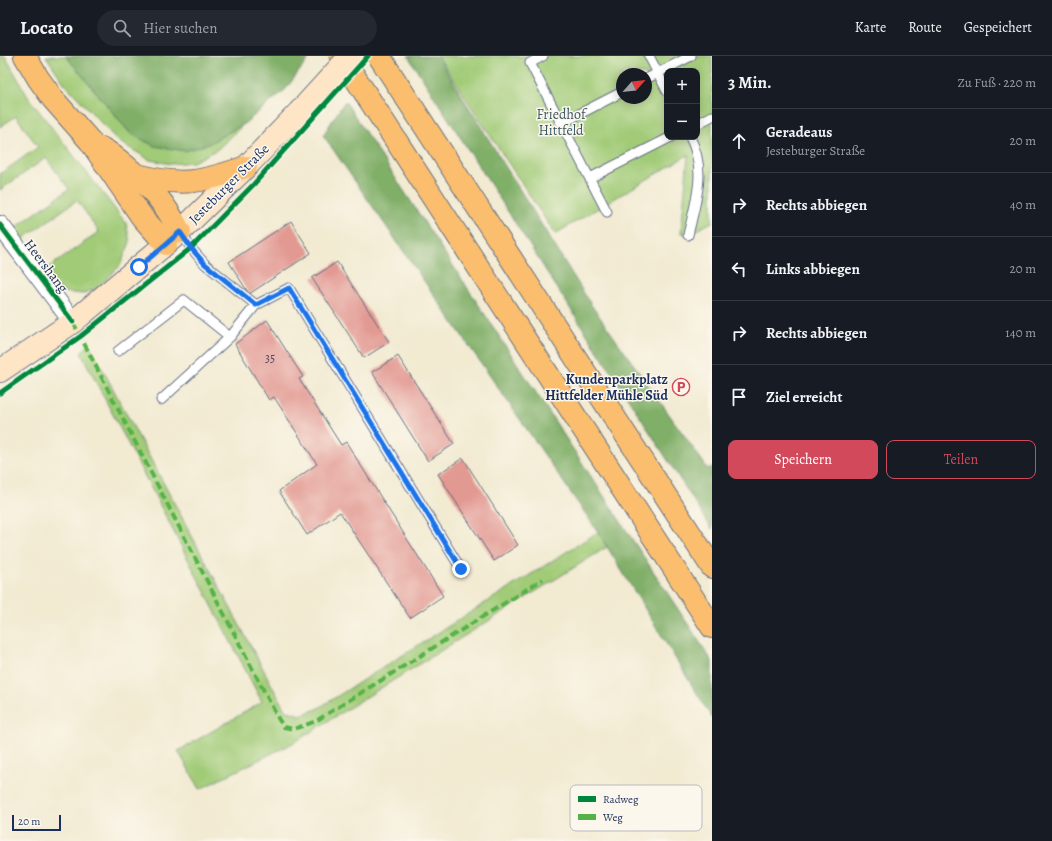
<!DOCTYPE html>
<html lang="de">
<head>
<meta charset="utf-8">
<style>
  :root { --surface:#171b24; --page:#242831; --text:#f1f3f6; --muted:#9ea1a6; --line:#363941; --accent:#d1495b }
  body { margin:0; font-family:Alegreya,serif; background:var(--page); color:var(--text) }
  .controls { position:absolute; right:12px; top:12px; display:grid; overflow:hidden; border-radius:8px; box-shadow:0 2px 10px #0003 }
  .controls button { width:36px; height:36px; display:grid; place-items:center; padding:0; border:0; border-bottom:1px solid var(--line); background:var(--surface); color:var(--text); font:20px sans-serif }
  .compass { position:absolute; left:616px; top:12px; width:36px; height:36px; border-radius:50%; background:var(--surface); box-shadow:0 2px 10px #0003; rotate:63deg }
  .scale { position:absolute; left:12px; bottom:10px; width:49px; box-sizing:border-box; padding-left:4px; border:2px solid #1b2f5e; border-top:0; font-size:11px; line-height:14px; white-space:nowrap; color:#1b2f5e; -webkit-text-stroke:3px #fbf7ec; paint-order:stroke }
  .stop { position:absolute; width:12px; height:12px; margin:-9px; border:3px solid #1a73e8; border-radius:50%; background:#fff }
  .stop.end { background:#1a73e8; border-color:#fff; box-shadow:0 1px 4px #0008 }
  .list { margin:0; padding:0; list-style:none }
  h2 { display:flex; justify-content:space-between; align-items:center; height:52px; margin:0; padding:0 16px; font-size:17px }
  h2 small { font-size:13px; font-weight:400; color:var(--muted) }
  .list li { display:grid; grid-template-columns:26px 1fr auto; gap:12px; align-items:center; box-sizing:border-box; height:64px; padding:0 16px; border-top:1px solid var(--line) }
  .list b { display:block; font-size:15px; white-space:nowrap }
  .list p { margin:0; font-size:13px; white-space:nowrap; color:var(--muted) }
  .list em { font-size:13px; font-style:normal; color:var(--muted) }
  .actions { display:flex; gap:8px; padding:12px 16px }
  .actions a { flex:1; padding:9px 0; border:1px solid var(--accent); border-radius:8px; text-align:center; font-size:14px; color:var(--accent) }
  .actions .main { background:var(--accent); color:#fff }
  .icon { flex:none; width:22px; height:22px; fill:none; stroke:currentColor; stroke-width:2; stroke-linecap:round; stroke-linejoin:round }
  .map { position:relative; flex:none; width:712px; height:785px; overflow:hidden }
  header { display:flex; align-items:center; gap:24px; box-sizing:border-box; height:56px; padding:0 20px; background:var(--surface); border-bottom:1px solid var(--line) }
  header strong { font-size:19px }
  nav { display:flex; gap:22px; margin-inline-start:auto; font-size:14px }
  .search { width:280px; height:36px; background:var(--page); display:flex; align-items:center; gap:10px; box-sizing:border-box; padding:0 14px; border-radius:22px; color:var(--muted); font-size:15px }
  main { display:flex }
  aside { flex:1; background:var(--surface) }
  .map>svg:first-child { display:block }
  .green { fill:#a1cb77; stroke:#5e7d6a; fill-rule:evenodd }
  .forest { fill:#80af68; stroke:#4e6f63 }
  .building { fill:#e29992 }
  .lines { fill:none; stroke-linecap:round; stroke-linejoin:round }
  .service-casing { stroke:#667086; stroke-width:11 }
  .minor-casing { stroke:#667086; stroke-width:20 }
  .secondary-casing { stroke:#667086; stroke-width:24 }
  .motorway-casing { stroke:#667086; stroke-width:24 }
  .service { stroke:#fff; stroke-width:9 }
  .minor { stroke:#fff; stroke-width:18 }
  .secondary { stroke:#fde5c5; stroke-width:22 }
  .motorway { stroke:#fbbe6e; stroke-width:22 }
  .secondary-bridge-casing { stroke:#667086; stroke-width:24; stroke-linecap:butt }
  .secondary-bridge { stroke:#fde5c5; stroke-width:22 }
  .quiet { stroke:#55b248; stroke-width:4; stroke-dasharray:8 4; stroke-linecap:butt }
  .cycleway-casing { stroke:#fbf7ec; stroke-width:8 }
  .cycleway { stroke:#00873e; stroke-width:5 }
  .route { stroke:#1a73e8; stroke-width:5 }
  .labels { text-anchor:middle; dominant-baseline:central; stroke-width:3; stroke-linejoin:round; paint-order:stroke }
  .number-label { font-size:12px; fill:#4d4a6b }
  .park-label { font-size:14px; fill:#3c5664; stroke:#fbf7ec }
  .street-label { font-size:14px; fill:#1b2f5e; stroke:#fbf7ec }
  .poi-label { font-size:14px; font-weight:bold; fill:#1b2f5e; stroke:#fbf7ec; text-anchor:end }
  .key { fill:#fbf7ec; stroke:#b8bbc1; stroke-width:1 }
  .key-label { font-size:11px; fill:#1b2f5e }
</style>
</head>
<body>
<header>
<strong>Locato</strong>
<div class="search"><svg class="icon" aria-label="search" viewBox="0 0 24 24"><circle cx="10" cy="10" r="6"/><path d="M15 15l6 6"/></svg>Hier suchen</div>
<nav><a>Karte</a><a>Route</a><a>Gespeichert</a></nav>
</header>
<main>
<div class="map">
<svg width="712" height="785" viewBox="0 0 712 785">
  <rect width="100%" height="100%" fill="#fbf7ec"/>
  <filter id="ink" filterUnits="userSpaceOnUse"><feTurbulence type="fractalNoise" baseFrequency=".025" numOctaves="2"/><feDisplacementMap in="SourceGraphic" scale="8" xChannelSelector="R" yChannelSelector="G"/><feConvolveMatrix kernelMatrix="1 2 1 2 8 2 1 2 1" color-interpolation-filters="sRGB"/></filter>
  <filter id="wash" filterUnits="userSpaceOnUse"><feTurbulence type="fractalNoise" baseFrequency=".012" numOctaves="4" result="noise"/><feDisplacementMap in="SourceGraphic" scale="16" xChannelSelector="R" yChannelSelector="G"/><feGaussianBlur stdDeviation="0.9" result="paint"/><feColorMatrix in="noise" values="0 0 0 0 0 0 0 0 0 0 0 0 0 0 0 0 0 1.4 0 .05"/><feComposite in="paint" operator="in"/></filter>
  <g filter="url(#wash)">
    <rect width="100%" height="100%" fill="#f2ead1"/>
    <path class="green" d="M 0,0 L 5,0 L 28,41 L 126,167 L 130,186 L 120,210 L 98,232 L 83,238 L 63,236 L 42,216 L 99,176 L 77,144 L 20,185 L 12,174 L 69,133 L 46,102 L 0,134 L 0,118 L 38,91 L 16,60 L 0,71 Z
      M 46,0 L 66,0 L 130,77 L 208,88 L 245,67 L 218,93 L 193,106 L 171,108 L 150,104 L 118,85 L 64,27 Z
      M 438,0 L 712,0 L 712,166 L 688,179 L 681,177 L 688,99 L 555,178 ZM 667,15 L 697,15 L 697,81 L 667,81 ZM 622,18 L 646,18 L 646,42 L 622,42 Z
      M 89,288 L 285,654 L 300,659 L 317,653 L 598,476 L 607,491 L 293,687 L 200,733 L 178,695 L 262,646 L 81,297 Z"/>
    <path class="forest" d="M 66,0 L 310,0 L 310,1 L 285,34 L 245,67 L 208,88 L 185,95 L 154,90 L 130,77 Z
      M 408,0 L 437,0 L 592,250 L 708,413 L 712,411 L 712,473 Z
      M 345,45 L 712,605 L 712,662 L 598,476 L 323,79 Z"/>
    <g id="blocks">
      <path class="building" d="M 291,165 L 311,197 L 249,238 L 229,206 Z
        M 337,206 L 389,286 L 364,302 L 312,222 Z
        M 267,264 L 303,321 L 299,323 L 341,389 L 346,386 L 443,540 L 410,562 L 340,456 L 307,479 L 279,435 L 317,408 L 274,341 L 269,344 L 235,288 Z
        M 398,300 L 454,388 L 428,405 L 372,316 Z
        M 463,402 L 518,489 L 494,505 L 438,418 Z"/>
    </g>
  </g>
  <g filter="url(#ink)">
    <use href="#blocks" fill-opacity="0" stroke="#667086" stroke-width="1"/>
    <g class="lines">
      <defs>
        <path id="service" d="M 543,0 L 530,7 L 607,156
          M 649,0 L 667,35
          M 646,23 L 691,0
          M 562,67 L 622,36
          M 697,68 L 712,60
          M 590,122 L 671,81
          M 180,176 L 191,192 L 205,208 L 256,249 L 289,232 L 461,513
          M 688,179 C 696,144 707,115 690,81
          M 118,295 L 184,244 L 230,281 L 256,249
          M 161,344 L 230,281"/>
        <path id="minor" d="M 0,169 L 73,266"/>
        <path id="secondary" d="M 0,315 L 73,266 L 180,176 L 246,111 L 299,56"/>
        <path id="motorway" d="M 25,0 L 38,22 L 53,43 L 90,85 L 142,161 L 166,188
          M 341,0 L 712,571
          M 379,0 L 712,511
          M 101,92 C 111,97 120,105 128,112 C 152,132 166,149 180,176
          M 137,119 C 182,131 203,126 246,111"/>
      </defs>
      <use href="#service" class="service-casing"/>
      <use href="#minor" class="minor-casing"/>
      <use href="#secondary" class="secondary-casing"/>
      <use href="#motorway" class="motorway-casing"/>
      <use href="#service" class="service"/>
      <use href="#minor" class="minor"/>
      <use href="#secondary" class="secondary"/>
      <use href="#motorway" class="motorway"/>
      <defs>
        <path id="secondary-bridge" d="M 299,56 L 350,0"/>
      </defs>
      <use href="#secondary-bridge" class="secondary-bridge-casing"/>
      <use href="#secondary-bridge" class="secondary-bridge"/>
      <path class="quiet" d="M 73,266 L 279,664 L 284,671 L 294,673 L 316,665 L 543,523"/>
      <defs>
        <path id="cycleway" d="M 0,169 L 73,266
          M 0,337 L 81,280 L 191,192 L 253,129 L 368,0"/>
      </defs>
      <use href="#cycleway" class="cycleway-casing"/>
      <use href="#cycleway" class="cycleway"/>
    </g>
  </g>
  <g class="lines" filter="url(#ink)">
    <path class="route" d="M 139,211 L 180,176 L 191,192 L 205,208 L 256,249 L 289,232 L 461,513"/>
  </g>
  <defs>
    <symbol id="parking-ring" viewBox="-11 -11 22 22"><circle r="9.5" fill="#fbf7ec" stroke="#d1495b" stroke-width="1.5"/><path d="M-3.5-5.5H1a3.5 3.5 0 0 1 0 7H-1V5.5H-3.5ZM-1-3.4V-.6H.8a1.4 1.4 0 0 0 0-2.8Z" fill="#d1495b"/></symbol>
  </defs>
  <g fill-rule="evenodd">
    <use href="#parking-ring" x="671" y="321" width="20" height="20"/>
  </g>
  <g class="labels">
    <g class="number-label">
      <text x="270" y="302">35</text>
    </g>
    <g class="park-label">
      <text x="561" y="58">Friedhof<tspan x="561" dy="16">Hittfeld</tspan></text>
    </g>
    <g class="street-label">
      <text transform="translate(229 128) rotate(-45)">Jesteburger Straße</text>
      <text transform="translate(46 210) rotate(53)">Heershang</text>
    </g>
    <g class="poi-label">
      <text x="668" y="323">Kundenparkplatz<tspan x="668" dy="16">Hittfelder Mühle Süd</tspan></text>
    </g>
  </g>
  <rect x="570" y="729" width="132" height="46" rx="6" class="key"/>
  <rect x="578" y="740" width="18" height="6" fill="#00873e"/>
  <rect x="578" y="758" width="18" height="6" fill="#55b248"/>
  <g class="key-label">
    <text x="603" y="747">Radweg</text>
    <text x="603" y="765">Weg</text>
  </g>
</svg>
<div class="controls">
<button>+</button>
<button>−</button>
</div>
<svg class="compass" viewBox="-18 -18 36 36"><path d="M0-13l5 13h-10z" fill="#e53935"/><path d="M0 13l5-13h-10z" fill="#9ea1a6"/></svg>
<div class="scale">20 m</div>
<div class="stop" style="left:139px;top:211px"></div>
<div class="stop end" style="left:461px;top:513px"></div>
</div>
<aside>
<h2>3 Min.<small>Zu Fuß · 220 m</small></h2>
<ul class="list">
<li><svg class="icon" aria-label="ahead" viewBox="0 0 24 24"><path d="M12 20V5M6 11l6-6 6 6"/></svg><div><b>Geradeaus</b><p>Jesteburger Straße</p></div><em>20 m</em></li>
<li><svg class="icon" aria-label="right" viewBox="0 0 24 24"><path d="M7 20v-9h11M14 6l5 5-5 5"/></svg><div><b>Rechts abbiegen</b></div><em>40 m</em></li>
<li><svg class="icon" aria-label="left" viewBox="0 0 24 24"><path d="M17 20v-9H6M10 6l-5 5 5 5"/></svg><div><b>Links abbiegen</b></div><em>20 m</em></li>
<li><svg class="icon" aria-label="right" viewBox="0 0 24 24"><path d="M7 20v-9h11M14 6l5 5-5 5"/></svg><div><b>Rechts abbiegen</b></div><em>140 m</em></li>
<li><svg class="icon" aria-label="arrive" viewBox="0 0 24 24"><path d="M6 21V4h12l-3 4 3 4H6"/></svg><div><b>Ziel erreicht</b></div></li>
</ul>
<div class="actions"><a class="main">Speichern</a><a>Teilen</a></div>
</aside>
</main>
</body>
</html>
